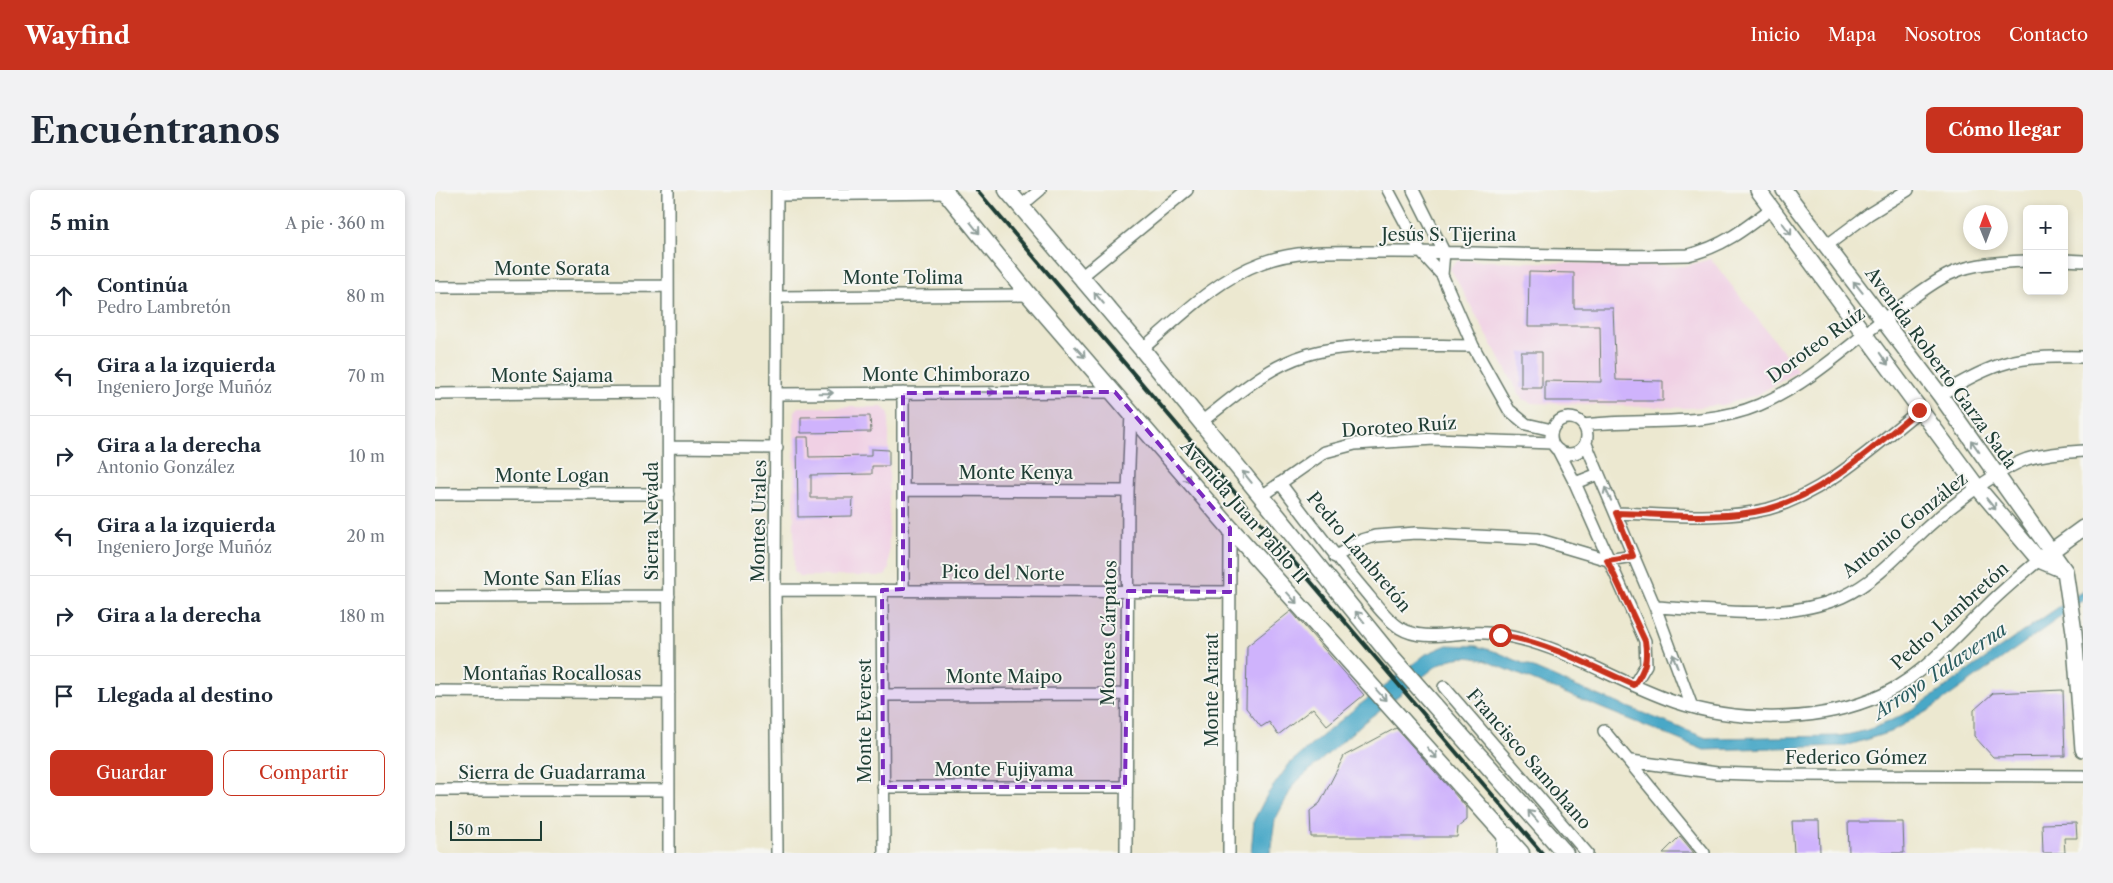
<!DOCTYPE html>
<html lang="es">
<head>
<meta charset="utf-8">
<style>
  :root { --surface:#fff; --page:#f2f2f3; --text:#1f2937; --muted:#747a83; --line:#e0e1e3; --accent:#c8321e }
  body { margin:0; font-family:"Libre Caslon Text",serif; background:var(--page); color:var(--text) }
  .controls { position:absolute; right:15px; top:15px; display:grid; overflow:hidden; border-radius:8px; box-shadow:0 2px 8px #0003 }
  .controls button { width:45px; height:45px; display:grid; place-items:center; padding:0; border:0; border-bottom:1px solid var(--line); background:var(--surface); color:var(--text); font:25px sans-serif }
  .compass { position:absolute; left:1528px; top:15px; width:45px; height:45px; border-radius:50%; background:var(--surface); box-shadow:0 2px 8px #0003; rotate:359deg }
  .scale { position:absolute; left:15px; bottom:12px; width:92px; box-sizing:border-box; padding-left:5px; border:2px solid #1f3d34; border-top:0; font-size:14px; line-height:18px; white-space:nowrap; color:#1f3d34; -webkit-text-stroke:4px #f6f6f2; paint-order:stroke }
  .stop { position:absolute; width:15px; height:15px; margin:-11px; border:4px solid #c8321e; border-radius:50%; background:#fff }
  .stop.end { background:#c8321e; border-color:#fff; box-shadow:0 1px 5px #0008 }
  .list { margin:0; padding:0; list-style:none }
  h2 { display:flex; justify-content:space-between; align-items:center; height:65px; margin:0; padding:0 20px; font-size:21px }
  h2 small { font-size:16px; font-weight:400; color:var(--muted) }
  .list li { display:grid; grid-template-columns:32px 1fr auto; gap:15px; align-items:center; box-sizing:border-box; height:80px; padding:0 20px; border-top:1px solid var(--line) }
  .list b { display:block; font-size:19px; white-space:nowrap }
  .list p { margin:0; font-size:16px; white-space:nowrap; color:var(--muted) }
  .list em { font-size:16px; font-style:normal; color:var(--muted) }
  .actions { display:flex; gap:10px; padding:15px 20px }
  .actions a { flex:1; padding:11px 0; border:1px solid var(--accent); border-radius:8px; text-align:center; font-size:18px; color:var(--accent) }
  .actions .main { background:var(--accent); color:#fff }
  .icon { flex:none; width:28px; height:28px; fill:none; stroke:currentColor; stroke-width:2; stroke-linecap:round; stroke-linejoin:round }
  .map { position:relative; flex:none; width:1648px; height:663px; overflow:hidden; border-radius:8px }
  header { display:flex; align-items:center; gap:30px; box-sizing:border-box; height:70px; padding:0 25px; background:var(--accent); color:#fff }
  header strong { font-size:24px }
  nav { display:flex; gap:28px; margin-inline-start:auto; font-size:18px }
  .intro { display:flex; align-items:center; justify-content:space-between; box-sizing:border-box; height:120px; padding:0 30px }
  h1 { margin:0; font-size:35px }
  .button { padding:12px 22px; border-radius:8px; background:var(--accent); color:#fff; font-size:18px; font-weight:700 }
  main { display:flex; gap:30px; padding:0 30px }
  aside { flex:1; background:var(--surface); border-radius:8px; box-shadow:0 2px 8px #0003 }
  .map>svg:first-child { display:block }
  .built { fill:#f0d0e4 }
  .water { fill:#48a8c7; stroke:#34727e }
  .building { fill:#cfb3fc }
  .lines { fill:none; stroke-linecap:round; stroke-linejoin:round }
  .minor-casing { stroke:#67796b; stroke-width:14 }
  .tertiary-casing { stroke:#67796b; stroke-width:18 }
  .secondary-casing { stroke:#67796b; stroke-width:19 }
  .primary-casing { stroke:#67796b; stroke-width:21 }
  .minor { stroke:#fff; stroke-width:11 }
  .tertiary { stroke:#fff; stroke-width:15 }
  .secondary { stroke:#fff; stroke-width:16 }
  .primary { stroke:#fff; stroke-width:19 }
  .rail { stroke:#1f3d34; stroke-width:4 }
  .oneway { stroke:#8f9e9a }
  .route { stroke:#c8321e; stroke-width:6 }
  .marked { fill:#7b2cbf; fill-opacity:0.2; stroke:#7b2cbf; stroke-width:4; stroke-dasharray:10 6; stroke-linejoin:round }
  .labels { text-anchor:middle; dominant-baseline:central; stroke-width:4; stroke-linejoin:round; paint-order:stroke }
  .street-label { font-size:18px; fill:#1f3d34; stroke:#f6f6f2 }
  .water-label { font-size:19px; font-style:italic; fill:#2b5d60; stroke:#f6f6f2 }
</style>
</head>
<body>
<header>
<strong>Wayfind</strong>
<nav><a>Inicio</a><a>Mapa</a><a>Nosotros</a><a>Contacto</a></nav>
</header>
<div class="intro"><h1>Encuéntranos</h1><a class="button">Cómo llegar</a></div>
<main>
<aside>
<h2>5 min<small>A pie · 360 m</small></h2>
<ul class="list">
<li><svg class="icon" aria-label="ahead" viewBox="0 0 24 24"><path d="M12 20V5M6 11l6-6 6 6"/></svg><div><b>Continúa</b><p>Pedro Lambretón</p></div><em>80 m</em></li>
<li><svg class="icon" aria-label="left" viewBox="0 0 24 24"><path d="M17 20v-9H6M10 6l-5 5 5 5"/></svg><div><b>Gira a la izquierda</b><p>Ingeniero Jorge Muñóz</p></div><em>70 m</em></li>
<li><svg class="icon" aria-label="right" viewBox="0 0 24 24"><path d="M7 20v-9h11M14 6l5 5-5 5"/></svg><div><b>Gira a la derecha</b><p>Antonio González</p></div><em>10 m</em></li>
<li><svg class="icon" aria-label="left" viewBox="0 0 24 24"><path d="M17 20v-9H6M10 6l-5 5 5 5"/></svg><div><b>Gira a la izquierda</b><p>Ingeniero Jorge Muñóz</p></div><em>20 m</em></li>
<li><svg class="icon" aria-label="right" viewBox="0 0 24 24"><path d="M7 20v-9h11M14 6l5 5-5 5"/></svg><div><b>Gira a la derecha</b></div><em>180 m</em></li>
<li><svg class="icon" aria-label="arrive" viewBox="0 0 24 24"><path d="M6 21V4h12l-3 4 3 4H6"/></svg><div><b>Llegada al destino</b></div></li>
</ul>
<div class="actions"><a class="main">Guardar</a><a>Compartir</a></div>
</aside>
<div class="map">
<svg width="1648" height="663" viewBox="0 0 1648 663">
  <rect width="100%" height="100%" fill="#f6f6f2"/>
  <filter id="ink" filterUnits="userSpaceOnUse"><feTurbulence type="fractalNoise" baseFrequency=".02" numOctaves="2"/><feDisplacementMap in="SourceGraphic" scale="10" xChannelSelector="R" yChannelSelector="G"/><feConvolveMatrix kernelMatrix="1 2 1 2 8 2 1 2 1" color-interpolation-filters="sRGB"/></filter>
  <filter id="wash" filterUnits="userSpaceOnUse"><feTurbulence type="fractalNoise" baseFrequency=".0096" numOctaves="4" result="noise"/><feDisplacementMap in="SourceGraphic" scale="20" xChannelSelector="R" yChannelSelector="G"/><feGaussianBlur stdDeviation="1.12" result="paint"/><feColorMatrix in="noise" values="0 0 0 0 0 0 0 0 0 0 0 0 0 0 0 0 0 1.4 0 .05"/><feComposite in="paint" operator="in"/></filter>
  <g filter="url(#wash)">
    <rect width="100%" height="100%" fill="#ece8d0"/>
    <path class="built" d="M 1276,69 L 1363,181 L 1322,205 L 1287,215 L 1253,218 L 1097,213 L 1087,209 L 1015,78 L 1024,70 L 1249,76 Z
      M 364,217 L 447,217 L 454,223 L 454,379 L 450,386 L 364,386 L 359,381 L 359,222 Z"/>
    <path class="water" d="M 1648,401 L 1648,411 L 1496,519 L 1455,542 L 1411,556 L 1269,560 L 1051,471 C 1034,465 1018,466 1003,475 L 928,533 L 859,594 L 840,630 L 835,663 L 816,663 L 819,630 L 832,605 L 855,573 L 918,520 L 991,464 L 1012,455 L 1041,456 L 1062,462 L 1142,497 L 1271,548 L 1403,546 C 1457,540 1498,506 1541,475 C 1576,450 1611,425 1648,401 Z"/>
    <g id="blocks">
      <path class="building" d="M 1094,82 L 1139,83 L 1139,118 L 1178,118 L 1181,190 L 1228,191 L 1228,211 L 1110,211 L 1110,191 L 1166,192 L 1165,136 L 1093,136 Z
        M 1086,162 L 1107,162 L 1107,198 L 1086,198 Z
        M 435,226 L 436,242 L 366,243 L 366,227 Z
        M 362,247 L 373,247 L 374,267 L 436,266 L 436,259 L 454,260 L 454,276 L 437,276 L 437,284 L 376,285 L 376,308 L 418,308 L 417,326 L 363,327 Z
        M 856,421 L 929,505 L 892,535 L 878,518 L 843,545 L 834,532 L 826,537 L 811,518 L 812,456 Z
        M 1628,500 L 1630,566 L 1558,567 L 1539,546 L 1539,520 L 1558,503 Z
        M 961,538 L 1032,618 L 1032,630 L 1023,637 L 1022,647 L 876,647 L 875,621 L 885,613 L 909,566 Z
        M 1357,631 L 1384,631 L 1385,663 L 1359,663 Z
        M 1413,632 L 1468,632 L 1469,663 L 1414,663 Z
        M 1641,633 L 1642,648 L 1629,648 L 1630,663 L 1608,663 L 1607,634 Z
        M 1245,646 L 1259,663 L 1228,663 Z"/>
    </g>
  </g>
  <g filter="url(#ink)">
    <use href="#blocks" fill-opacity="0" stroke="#67796b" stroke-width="1"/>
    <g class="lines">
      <defs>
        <path id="minor" d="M 233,0 L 234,663
          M 342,0 L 340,400 L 342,663
          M 953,0 L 986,62 L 1007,85 L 1038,156 L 1074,220 L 1091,234 L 1117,240
          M 978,0 L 1009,62 L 1007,85
          M 342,5 L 512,3
          M 586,16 L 605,0
          M 1391,56 L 1434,24 L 1473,0
          M 1629,70 L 1648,71
          M 646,87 L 752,0
          M 0,97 L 233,96
          M 342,107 L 594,105
          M 707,159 C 744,128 780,90 826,73 C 867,57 915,63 958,62 C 1056,62 1155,68 1253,65 C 1287,57 1310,39 1337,18
          M 0,204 L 233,202
          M 342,204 L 680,202
          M 1505,205 C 1560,171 1583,165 1648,167
          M1116 246a18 18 0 1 1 36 0a18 18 0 1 1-36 0Z
          M 766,232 C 799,207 831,177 871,165 C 914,151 991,156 1038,156
          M 1148,235 C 1206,228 1270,238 1324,215 C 1379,192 1424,145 1473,111 C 1487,101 1501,90 1517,83 C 1540,73 1567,72 1592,71
          M 1151,254 L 1220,417 L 1257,517
          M 234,257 L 342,258
          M 1123,260 L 1140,293 L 1210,451 L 1211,475 L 1199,495
          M 845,293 C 872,329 899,365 928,399 C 939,412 951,429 965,438 C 986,451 1014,443 1036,443 C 1050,442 1064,444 1077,447 C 1134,459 1184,493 1240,512 C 1299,532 1376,533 1435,510 C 1483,492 1517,450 1553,415 C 1569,399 1586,385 1604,370
          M 1140,293 L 1163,284
          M 468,300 L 693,301
          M 0,304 L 234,304
          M 827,306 L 890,262 L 920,254 L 999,249 L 1117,253
          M 1181,323 C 1231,324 1284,331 1333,319 C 1391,303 1438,257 1485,220
          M 900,367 L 927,350 L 940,346 L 981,343 L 1102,349 L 1173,370 L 1198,366
          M 468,399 L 468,203
          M 340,400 L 795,402
          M 447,400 L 449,663
          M 0,407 L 234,406
          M 1220,417 C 1281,420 1349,432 1407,407 C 1436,394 1459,370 1481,348 C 1505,324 1561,280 1592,269 C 1610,264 1629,262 1648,261
          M 1009,497 L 1152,663
          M 0,501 L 234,503
          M 447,505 L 691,504
          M 1169,541 L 1269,663
          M 1196,571 L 1282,583 L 1341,585 L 1648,586
          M 448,597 L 690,597
          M 0,600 L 234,600
          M 691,663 L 693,301 L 696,223
          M 794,663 L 795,338"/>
        <path id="tertiary" d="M 1323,0 L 1543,298 L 1604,370 L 1630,381
          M 1349,0 L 1505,205 L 1630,381 L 1639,442 L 1648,559
          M 1608,367 L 1648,338"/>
        <path id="secondary" d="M 509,0 L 594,105 L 795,338 L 1086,663
          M 572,0 L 707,159 L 955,465 L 1130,663"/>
        <path id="primary" d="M 1071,663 L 1072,647"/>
      </defs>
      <use href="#minor" class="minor-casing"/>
      <use href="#tertiary" class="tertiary-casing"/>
      <use href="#secondary" class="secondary-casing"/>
      <use href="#primary" class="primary-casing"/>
      <use href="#minor" class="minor"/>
      <use href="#tertiary" class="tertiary"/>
      <use href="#secondary" class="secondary"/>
      <use href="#primary" class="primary"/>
      <path class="rail" d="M 542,0 L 1107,663"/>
    </g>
    <defs><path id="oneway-shaft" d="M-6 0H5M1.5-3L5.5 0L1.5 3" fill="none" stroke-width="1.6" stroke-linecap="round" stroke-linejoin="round" transform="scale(1.25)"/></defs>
    <g class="oneway">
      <use href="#oneway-shaft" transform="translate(540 38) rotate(51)"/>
      <use href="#oneway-shaft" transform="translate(1352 39) rotate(53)"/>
      <use href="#oneway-shaft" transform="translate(1423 97) rotate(-129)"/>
      <use href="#oneway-shaft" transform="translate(664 108) rotate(-130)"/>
      <use href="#oneway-shaft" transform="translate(645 162) rotate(48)"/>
      <use href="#oneway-shaft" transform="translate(1449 169) rotate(55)"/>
      <use href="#oneway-shaft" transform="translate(553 202)"/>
      <use href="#oneway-shaft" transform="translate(391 203) rotate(-1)"/>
      <use href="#oneway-shaft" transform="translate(1540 256) rotate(-125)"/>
      <use href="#oneway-shaft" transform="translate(750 286) rotate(49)"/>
      <use href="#oneway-shaft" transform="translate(812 287) rotate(-129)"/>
      <use href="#oneway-shaft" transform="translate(1173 304) rotate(-115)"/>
      <use href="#oneway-shaft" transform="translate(1556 314) rotate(51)"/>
      <use href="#oneway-shaft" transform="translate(857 408) rotate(48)"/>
      <use href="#oneway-shaft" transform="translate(925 427) rotate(-129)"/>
      <use href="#oneway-shaft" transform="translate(1240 471) rotate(-111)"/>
      <use href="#oneway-shaft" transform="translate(946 505) rotate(48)"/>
      <use href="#oneway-shaft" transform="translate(997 563) rotate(48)"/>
      <use href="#oneway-shaft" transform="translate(1098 626) rotate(-131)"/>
    </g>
  </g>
  <g class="lines" filter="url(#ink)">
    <path class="route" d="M 1065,445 C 1112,452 1156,476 1199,495 C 1210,480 1213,470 1210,451 L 1172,370 L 1198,366 L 1181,323 C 1231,324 1284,331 1333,319 C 1391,303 1438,257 1484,220"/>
  </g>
  <path class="marked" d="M 680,202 L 795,338 L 795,402 L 693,401 L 690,597 L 448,597 L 447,400 L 468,399 L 468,203 Z"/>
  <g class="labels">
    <g class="street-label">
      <text x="1014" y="45">Jesús S. Tijerina</text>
      <text x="117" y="79">Monte Sorata</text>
      <text x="468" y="88">Monte Tolima</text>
      <text transform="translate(1381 155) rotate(-36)">Doroteo Ruíz</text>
      <text transform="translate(1506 178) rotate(54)">Avenida Roberto Garza Sada</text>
      <text x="511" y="185">Monte Chimborazo</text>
      <text x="117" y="186">Monte Sajama</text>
      <text transform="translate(964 237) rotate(-4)">Doroteo Ruíz</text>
      <text x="581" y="283">Monte Kenya</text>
      <text x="117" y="286">Monte Logan</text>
      <text transform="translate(809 322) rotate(49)">Avenida Juan Pablo II</text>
      <text transform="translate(217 331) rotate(-90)">Sierra Nevada</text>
      <text transform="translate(324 331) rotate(-89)">Montes Urales</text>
      <text transform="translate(1470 335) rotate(-39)">Antonio González</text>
      <text transform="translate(924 362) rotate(50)">Pedro Lambretón</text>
      <text transform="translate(568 383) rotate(1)">Pico del Norte</text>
      <text x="117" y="389">Monte San Elías</text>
      <text transform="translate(1515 426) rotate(-42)">Pedro Lambretón</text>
      <text transform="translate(674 443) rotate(-89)">Montes Cárpatos</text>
      <text x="117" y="484">Montañas Rocallosas</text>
      <text x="569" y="487">Monte Maipo</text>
      <text transform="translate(777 500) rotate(-90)">Monte Ararat</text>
      <text transform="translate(430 531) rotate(-90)">Monte Everest</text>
      <text x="1421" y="568">Federico Gómez</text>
      <text transform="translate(1094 569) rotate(49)">Francisco Samohano</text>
      <text x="569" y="580">Monte Fujiyama</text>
      <text x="117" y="583">Sierra de Guadarrama</text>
    </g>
    <g class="water-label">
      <text transform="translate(1505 481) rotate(-34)">Arroyo Talaverna</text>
    </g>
  </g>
</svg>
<div class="controls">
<button>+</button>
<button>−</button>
</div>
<svg class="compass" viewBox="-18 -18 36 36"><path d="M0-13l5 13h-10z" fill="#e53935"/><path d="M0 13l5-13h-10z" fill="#747a83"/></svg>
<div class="scale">50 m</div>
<div class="stop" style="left:1065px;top:445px"></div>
<div class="stop end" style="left:1484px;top:220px"></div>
</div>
</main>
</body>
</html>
